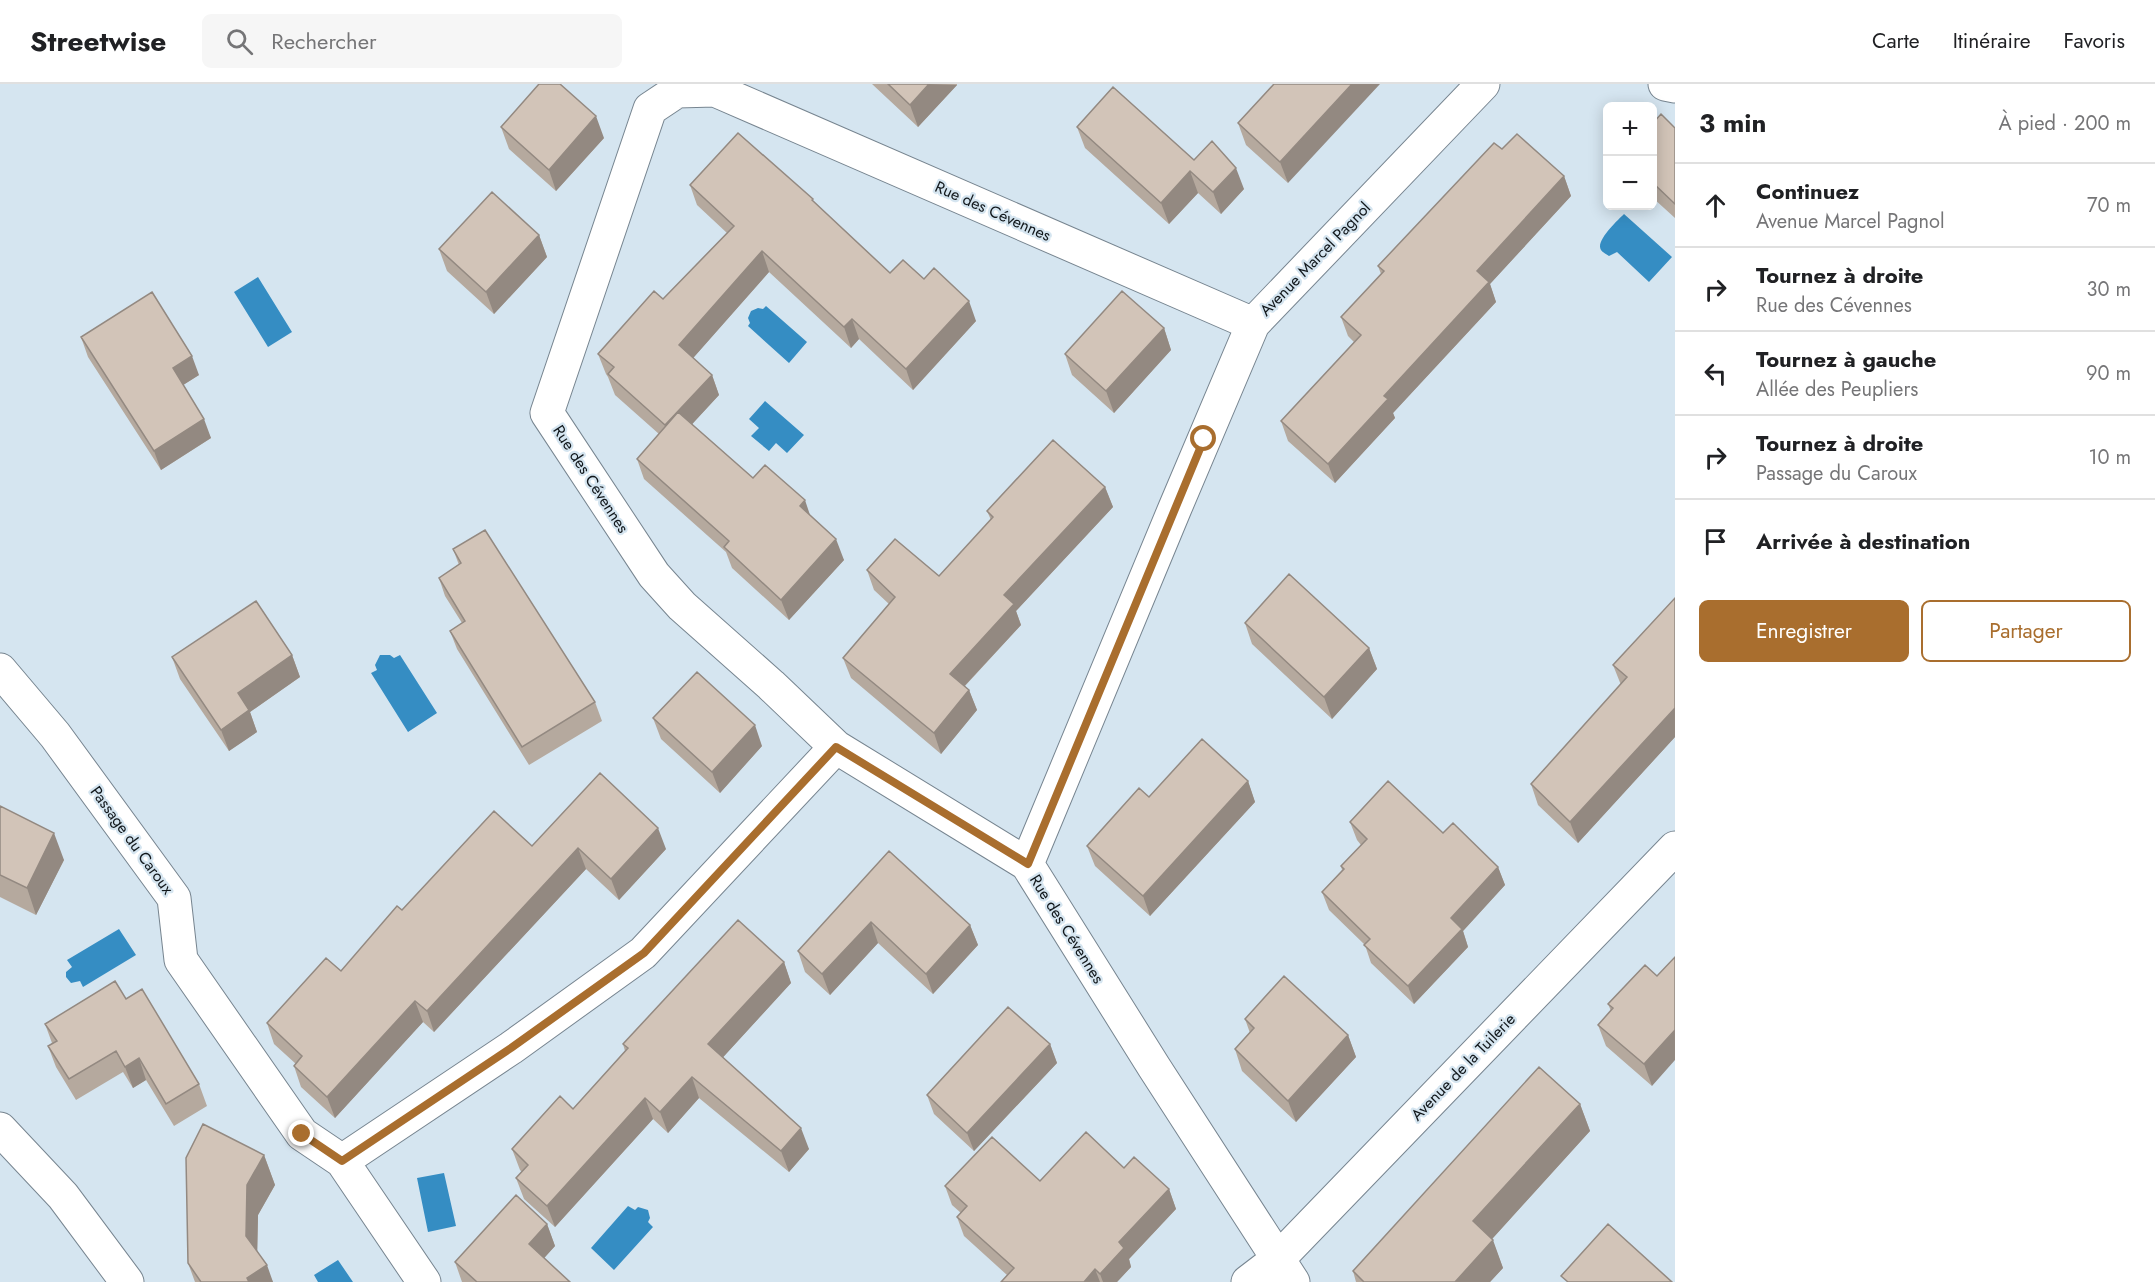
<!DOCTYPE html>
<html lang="fr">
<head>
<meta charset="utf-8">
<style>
  :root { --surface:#fff; --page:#f6f6f6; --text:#202124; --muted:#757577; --line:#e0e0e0; --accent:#a96e2e }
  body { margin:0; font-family:Jost,sans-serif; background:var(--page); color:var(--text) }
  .controls { position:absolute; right:18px; top:18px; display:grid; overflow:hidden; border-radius:9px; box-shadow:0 3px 15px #0003 }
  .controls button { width:54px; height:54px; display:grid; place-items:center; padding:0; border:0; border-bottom:2px solid var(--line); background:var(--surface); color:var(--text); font:30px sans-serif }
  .stop { position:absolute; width:18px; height:18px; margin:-14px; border:4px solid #a96e2e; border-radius:50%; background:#fff }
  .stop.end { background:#a96e2e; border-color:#fff; box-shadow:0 2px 6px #0008 }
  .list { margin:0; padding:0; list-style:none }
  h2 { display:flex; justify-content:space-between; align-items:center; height:78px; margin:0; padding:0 24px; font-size:26px }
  h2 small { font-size:20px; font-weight:400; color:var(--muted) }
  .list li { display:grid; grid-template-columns:39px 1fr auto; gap:18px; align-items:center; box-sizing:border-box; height:84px; padding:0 24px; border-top:2px solid var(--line) }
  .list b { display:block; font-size:22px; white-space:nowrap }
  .list p { margin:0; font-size:20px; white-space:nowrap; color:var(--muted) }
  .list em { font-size:20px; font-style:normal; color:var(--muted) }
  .actions { display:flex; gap:12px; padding:18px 24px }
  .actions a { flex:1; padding:14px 0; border:2px solid var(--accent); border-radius:9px; text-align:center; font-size:21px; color:var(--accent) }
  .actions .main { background:var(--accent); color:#fff }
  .icon { flex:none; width:33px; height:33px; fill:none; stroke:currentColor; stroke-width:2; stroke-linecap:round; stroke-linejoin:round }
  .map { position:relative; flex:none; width:1675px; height:1198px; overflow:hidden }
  header { display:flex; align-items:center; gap:36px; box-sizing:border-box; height:84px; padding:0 30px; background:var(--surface); border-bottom:2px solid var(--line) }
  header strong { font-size:28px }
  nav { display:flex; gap:33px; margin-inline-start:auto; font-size:21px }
  .search { width:420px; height:54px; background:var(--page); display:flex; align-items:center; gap:15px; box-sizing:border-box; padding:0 21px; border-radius:9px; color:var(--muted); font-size:22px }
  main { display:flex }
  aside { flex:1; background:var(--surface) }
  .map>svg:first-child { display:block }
  .water { fill:#358dc3 }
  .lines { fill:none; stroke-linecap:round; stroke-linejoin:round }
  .street-casing { stroke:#778590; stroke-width:35 }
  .street { stroke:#fff; stroke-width:33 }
  .wall { fill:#b5a99e }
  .shaded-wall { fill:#938981 }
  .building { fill:#d2c4b8; stroke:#938981; stroke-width:1.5 }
  .route { stroke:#a96e2e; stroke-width:8 }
  .labels { text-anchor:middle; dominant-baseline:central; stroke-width:4.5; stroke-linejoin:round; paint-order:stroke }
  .street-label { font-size:16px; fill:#11171b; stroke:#d5e5f0 }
</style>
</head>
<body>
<header>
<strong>Streetwise</strong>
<div class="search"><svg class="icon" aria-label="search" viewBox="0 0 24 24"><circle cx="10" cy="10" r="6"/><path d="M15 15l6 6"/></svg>Rechercher</div>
<nav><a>Carte</a><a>Itinéraire</a><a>Favoris</a></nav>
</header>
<main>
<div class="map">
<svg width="1675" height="1198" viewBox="0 0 1675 1198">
  <rect width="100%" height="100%" fill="#d5e5f0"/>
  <path class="water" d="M 1624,130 L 1672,173 L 1649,198 L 1617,168 L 1609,172 C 1608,171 1602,168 1601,166 C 1595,157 1618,136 1624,130 Z
    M 258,193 L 292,248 L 268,263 L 234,208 Z
    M 766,222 L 807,258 L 789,279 L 748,242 L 750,239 L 748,234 L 751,227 L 758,224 L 763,225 Z
    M 765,317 L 804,351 L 787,369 L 776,359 L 769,367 L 751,352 L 759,344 L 749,335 Z
    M 380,571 L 390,571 L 394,574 L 400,571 L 437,629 L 408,648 L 371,589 L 377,586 L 375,581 Z
    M 119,845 L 136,871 L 83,903 L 80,897 L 71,899 L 66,893 L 66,888 L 72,883 L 67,876 Z
    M 444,1089 L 456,1142 L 428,1148 L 417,1094 Z
    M 628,1122 L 635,1126 L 638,1123 L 648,1126 L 650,1134 L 648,1138 L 653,1143 L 614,1186 L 591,1164 Z
    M 338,1176 L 353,1198 L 318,1198 L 314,1191 Z"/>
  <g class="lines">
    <defs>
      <path id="street" d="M 1665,0 L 1675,2
        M 1253,240 L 715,6 L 677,7 L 650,25 L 547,329 L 654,491 L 682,522 L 771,601 L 836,663 L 1027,780 L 1154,983 L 1293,1198
        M 0,586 L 55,651 L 174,814 L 181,876 L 302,1050 L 342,1077
        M 1027,780 L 1175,424 L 1253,240 L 1483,0
        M 0,1045 L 63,1112 L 127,1198
        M 424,1198 L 342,1077 L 511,964 L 643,869 L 836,663
        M 1248,1198 L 1278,1175 L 1675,764"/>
    </defs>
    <use href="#street" class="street-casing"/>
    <use href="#street" class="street"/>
  </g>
  <path class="wall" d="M 872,0 L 957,0 L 957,1 L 918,43 Z
    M 1274,0 L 1288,99 L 1246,61 L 1238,39 Z
    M 1653,39 L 1675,44 L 1675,134 L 1653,114 Z
    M 501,43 L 604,54 L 556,107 L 509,65 Z
    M 1077,43 L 1194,76 L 1244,105 L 1221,130 L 1198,109 L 1169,140 L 1085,64 Z
    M 1502,65 L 1564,92 L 1571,112 L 1490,200 L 1496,218 L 1393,329 L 1395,334 L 1335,399 L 1288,357 L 1281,337 L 1354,258 L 1348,252 L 1341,233 L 1381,190 L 1378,182 Z
    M 690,101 L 814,118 L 890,189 L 924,195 L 976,237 L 913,306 L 859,255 L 851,264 L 769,188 L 693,274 L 712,291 L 719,311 L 692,340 L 753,394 L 810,431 L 844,476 L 789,536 L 732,484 L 726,468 L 644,395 L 637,375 L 659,350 L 615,311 L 608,293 L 606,290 L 598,270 L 663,215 L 727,149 L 697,121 Z
    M 539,151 L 547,173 L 494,230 L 447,187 L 439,165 Z
    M 1164,244 L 1171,266 L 1114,329 L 1072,291 L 1065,270 Z
    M 81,253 L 199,291 L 183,301 L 211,354 L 161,386 L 88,273 Z
    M 1105,403 L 1113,423 L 1016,527 L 1021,541 L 965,602 L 969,606 L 977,626 L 941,670 L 851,594 L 843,574 L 889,520 L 874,506 L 867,486 L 939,492 L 991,436 L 987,427 Z
    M 453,465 L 595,618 L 602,637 L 529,681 L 457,565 L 450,547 L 462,539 L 445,512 L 439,494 L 459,481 Z
    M 1675,514 L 1675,653 L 1578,759 L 1538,721 L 1531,700 L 1621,601 L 1613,581 Z
    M 1245,539 L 1369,564 L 1377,585 L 1332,635 L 1252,560 Z
    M 292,571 L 300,593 L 250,628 L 257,648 L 229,667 L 180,595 L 172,573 Z
    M 653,634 L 762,662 L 720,709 L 661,655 Z
    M 1248,697 L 1255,718 L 1150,832 L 1095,782 L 1087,762 L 1149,713 Z
    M 0,722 L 64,776 L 36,831 L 0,813 Z
    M 1350,738 L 1443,749 L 1498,783 L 1505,801 L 1463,847 L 1468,863 L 1414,920 L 1371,879 L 1365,861 L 1329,826 L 1322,808 L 1342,786 L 1341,782 L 1361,761 L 1357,756 Z
    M 532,762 L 666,765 L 619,816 L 586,785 L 434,948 L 423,938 L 335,1034 L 301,1003 L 294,982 L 296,980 L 274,960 L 267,939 L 341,887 L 402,826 Z
    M 889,767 L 970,841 L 978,861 L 933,910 L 878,859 L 830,911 L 805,888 L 798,867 Z
    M 784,878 L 791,899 L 723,973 L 809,1065 L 789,1088 L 699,1014 L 668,1049 L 653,1035 L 555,1143 L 524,1115 L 516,1094 L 522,1088 L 520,1086 L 512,1065 L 573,1025 L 625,967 L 623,960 Z
    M 1645,881 L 1652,1002 L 1606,962 L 1598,941 L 1611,927 L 1608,920 Z
    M 126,915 L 199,1000 L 207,1022 L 174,1042 L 146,996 L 133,1004 L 123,988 L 76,1016 L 56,983 L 48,962 L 52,959 L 45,940 Z
    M 1245,935 L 1348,951 L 1356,973 L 1296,1038 L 1242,987 L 1235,965 L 1250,949 Z
    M 1050,960 L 1057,979 L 974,1067 L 934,1030 L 927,1011 Z
    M 1580,1020 L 1590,1047 L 1492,1155 L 1503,1184 L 1490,1198 L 1356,1198 L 1353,1187 Z
    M 264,1071 L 275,1101 L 258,1131 L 257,1168 L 273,1198 L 195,1198 L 188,1179 Z
    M 1124,1084 L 1169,1105 L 1176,1125 L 1129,1175 L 1131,1183 L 1117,1198 L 1001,1198 L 1007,1191 L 964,1152 L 957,1133 L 961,1129 L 952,1121 L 945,1102 L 1040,1097 Z
    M 547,1140 L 555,1162 L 544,1174 L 570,1198 L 462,1198 L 455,1178 Z"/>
  <path class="shaded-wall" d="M 929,0 L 957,1 L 918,43 L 910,21 Z
    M 1352,0 L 1380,0 L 1288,99 L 1280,78 Z
    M 596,32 L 604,54 L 556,107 L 549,86 Z
    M 1236,84 L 1244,105 L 1221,130 L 1213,108 Z
    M 1190,87 L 1198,109 L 1169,140 L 1161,119 Z
    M 1564,92 L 1571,112 L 1490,200 L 1496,218 L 1393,329 L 1395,334 L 1335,399 L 1328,380 L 1477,187 Z
    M 539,151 L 547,173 L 494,230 L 486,208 Z
    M 762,167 L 769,188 L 687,281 L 679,261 Z
    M 969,217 L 976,237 L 913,306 L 906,285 Z
    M 852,235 L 859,255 L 851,264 L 844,243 Z
    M 1164,244 L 1171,266 L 1114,329 L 1106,307 Z
    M 192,272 L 199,291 L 180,303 L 173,284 Z
    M 712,291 L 719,311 L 672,362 L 665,341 Z
    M 204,335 L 211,354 L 161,386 L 154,367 Z
    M 1105,403 L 1113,423 L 1016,527 L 1021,541 L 957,610 L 950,590 L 1004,511 Z
    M 805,416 L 812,437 L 800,422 Z
    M 836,455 L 844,476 L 789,536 L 781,516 Z
    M 1369,564 L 1377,585 L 1332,635 L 1324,613 Z
    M 292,571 L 300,593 L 250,628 L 257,648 L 229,667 L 221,646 L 238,609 Z
    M 969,606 L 977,626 L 941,670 L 934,649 Z
    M 1675,624 L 1675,653 L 1578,759 L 1570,738 Z
    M 755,641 L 762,662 L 720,709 L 712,688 Z
    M 1248,697 L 1255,718 L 1150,832 L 1143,812 Z
    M 658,744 L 666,765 L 619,816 L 611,795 Z
    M 54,749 L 64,776 L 36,831 L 27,804 Z
    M 578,764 L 586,785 L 434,948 L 427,927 Z
    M 1498,783 L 1505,801 L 1463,847 L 1468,863 L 1414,920 L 1408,902 L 1451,834 Z
    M 871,838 L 878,859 L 830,911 L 822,890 Z
    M 970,841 L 978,861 L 933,910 L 926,890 Z
    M 784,878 L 791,899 L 716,981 L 708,960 Z
    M 415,917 L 423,938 L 335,1034 L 327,1013 Z
    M 1675,946 L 1675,976 L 1652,1002 L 1644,980 Z
    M 1348,951 L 1356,973 L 1296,1038 L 1288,1017 Z
    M 1050,960 L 1057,979 L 974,1067 L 967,1049 Z
    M 139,974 L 146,996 L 133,1004 L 125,983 Z
    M 692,993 L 699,1014 L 668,1049 L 660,1028 Z
    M 645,1014 L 653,1035 L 555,1143 L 547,1122 Z
    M 1580,1020 L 1590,1047 L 1483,1165 L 1473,1137 Z
    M 801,1044 L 809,1065 L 789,1088 L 781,1067 Z
    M 264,1071 L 275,1101 L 258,1131 L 257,1182 L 246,1152 L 247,1101 Z
    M 1169,1105 L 1176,1125 L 1129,1175 L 1131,1183 L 1117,1198 L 1103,1198 L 1100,1190 L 1119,1158 Z
    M 547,1140 L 555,1162 L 537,1182 L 529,1160 Z
    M 1493,1156 L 1503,1184 L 1490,1198 L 1455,1198 Z
    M 267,1181 L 273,1198 L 248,1198 L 247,1194 Z
    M 1095,1185 L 1100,1198 L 1084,1198 Z"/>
  <path class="building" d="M 539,0 L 560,0 L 596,32 L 549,86 L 501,43 Z
    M 888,0 L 929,0 L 910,21 Z
    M 1274,0 L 1352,0 L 1280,78 L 1238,39 Z
    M 1113,3 L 1194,76 L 1212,57 L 1236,84 L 1213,108 L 1190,87 L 1161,119 L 1077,43 Z
    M 1661,30 L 1675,44 L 1675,120 L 1653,99 L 1653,39 Z
    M 738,49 L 813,115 L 812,116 L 890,189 L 903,176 L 924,195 L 934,184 L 969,217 L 906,285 L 852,235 L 844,243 L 762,167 L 679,261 L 712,291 L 665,341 L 608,290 L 614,283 L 598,270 L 654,207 L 663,215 L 734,142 L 690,101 Z
    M 1517,50 L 1564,92 L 1477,187 L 1489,198 L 1384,312 L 1388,315 L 1328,380 L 1281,337 L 1361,251 L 1341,233 L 1384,187 L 1378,182 L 1494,59 L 1502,65 Z
    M 492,108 L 539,151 L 486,208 L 439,165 Z
    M 1122,207 L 1164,244 L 1106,307 L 1065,270 Z
    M 152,208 L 192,272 L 173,284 L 204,335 L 154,367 L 81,253 Z
    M 678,328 L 753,394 L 765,381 L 805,416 L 800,422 L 836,455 L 781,516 L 724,463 L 729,457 L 637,375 Z
    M 1053,356 L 1105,403 L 1004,511 L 1014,520 L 950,590 L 969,606 L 934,649 L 843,574 L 895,513 L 867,486 L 895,455 L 939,492 L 993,433 L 987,427 Z
    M 485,446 L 595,618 L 522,663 L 450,547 L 465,537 L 439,494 L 461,479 L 453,465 Z
    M 1289,490 L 1369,564 L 1324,613 L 1245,539 Z
    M 1675,514 L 1675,624 L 1570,738 L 1531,700 L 1627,593 L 1613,581 Z
    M 256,517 L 292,571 L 238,609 L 249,626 L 221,646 L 172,573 Z
    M 697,588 L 755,641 L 712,688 L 653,634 Z
    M 1202,655 L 1248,697 L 1143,812 L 1087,762 L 1139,704 L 1149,713 Z
    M 600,689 L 658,744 L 611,795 L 578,764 L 427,927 L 415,917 L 327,1013 L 294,982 L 302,972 L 267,939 L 326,874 L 341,887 L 397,822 L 402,826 L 494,727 L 532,762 Z
    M 1388,697 L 1443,749 L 1453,739 L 1498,783 L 1451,834 L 1462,845 L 1408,902 L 1364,861 L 1370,855 L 1322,808 L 1344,785 L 1341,782 L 1367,755 L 1350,738 Z
    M 0,722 L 54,749 L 27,804 L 0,791 Z
    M 889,767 L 970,841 L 926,890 L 871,838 L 822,890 L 798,867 Z
    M 738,836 L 784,878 L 708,960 L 801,1044 L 781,1067 L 692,993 L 660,1028 L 645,1014 L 547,1122 L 516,1094 L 528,1081 L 512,1065 L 560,1012 L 573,1025 L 628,964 L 623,960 Z
    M 1675,873 L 1675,946 L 1644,980 L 1598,941 L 1613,924 L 1608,920 L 1645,881 L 1657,892 Z
    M 1284,892 L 1348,951 L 1288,1017 L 1235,965 L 1254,944 L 1245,935 Z
    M 115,897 L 126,915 L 142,905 L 199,1000 L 166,1020 L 139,974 L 125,983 L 116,967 L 69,995 L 48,962 L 57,957 L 45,940 Z
    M 1008,923 L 1050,960 L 967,1049 L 927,1011 Z
    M 1539,983 L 1580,1020 L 1473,1137 L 1493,1156 L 1455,1198 L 1364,1198 L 1353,1187 Z
    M 203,1040 L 264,1071 L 247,1101 L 246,1152 L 267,1181 L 247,1194 L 249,1198 L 201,1198 L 188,1179 L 186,1074 Z
    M 1086,1048 L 1124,1084 L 1134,1073 L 1169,1105 L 1119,1158 L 1124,1164 L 1100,1190 L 1095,1185 L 1084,1198 L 1001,1198 L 1014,1184 L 957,1133 L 967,1122 L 945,1102 L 992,1053 L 1040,1097 Z
    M 516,1111 L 547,1140 L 529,1160 L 570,1198 L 477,1198 L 455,1178 Z
    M 1608,1140 L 1672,1198 L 1568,1198 L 1561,1192 Z"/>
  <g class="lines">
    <path class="route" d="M 302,1050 L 342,1077 L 511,964 L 644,869 L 836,663 L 1028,780 L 1204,355"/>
  </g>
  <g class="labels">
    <g class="street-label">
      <text transform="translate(993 127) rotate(24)">Rue des Cévennes</text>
      <text transform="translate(1315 175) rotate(-46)">Avenue Marcel Pagnol</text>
      <text transform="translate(591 395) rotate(57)">Rue des Cévennes</text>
      <text transform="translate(132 756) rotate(54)">Passage du Caroux</text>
      <text transform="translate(1067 845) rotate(58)">Rue des Cévennes</text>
      <text transform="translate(1463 983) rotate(-46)">Avenue de la Tuilerie</text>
    </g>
  </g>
</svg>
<div class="controls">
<button>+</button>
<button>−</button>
</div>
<div class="stop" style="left:1204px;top:355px"></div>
<div class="stop end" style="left:302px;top:1050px"></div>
</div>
<aside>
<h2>3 min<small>À pied · 200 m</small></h2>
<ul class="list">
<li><svg class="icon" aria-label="ahead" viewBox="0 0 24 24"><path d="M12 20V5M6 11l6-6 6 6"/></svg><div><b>Continuez</b><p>Avenue Marcel Pagnol</p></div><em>70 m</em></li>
<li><svg class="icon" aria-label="right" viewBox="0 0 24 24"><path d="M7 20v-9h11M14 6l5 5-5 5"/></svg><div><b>Tournez à droite</b><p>Rue des Cévennes</p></div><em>30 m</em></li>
<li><svg class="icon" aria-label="left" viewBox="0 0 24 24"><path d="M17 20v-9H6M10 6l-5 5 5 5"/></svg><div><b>Tournez à gauche</b><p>Allée des Peupliers</p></div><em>90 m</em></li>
<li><svg class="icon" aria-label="right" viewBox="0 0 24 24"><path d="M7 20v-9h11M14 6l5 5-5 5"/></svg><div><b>Tournez à droite</b><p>Passage du Caroux</p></div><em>10 m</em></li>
<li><svg class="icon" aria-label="arrive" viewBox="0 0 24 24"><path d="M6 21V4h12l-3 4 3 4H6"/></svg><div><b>Arrivée à destination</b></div></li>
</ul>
<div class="actions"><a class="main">Enregistrer</a><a>Partager</a></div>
</aside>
</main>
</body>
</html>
